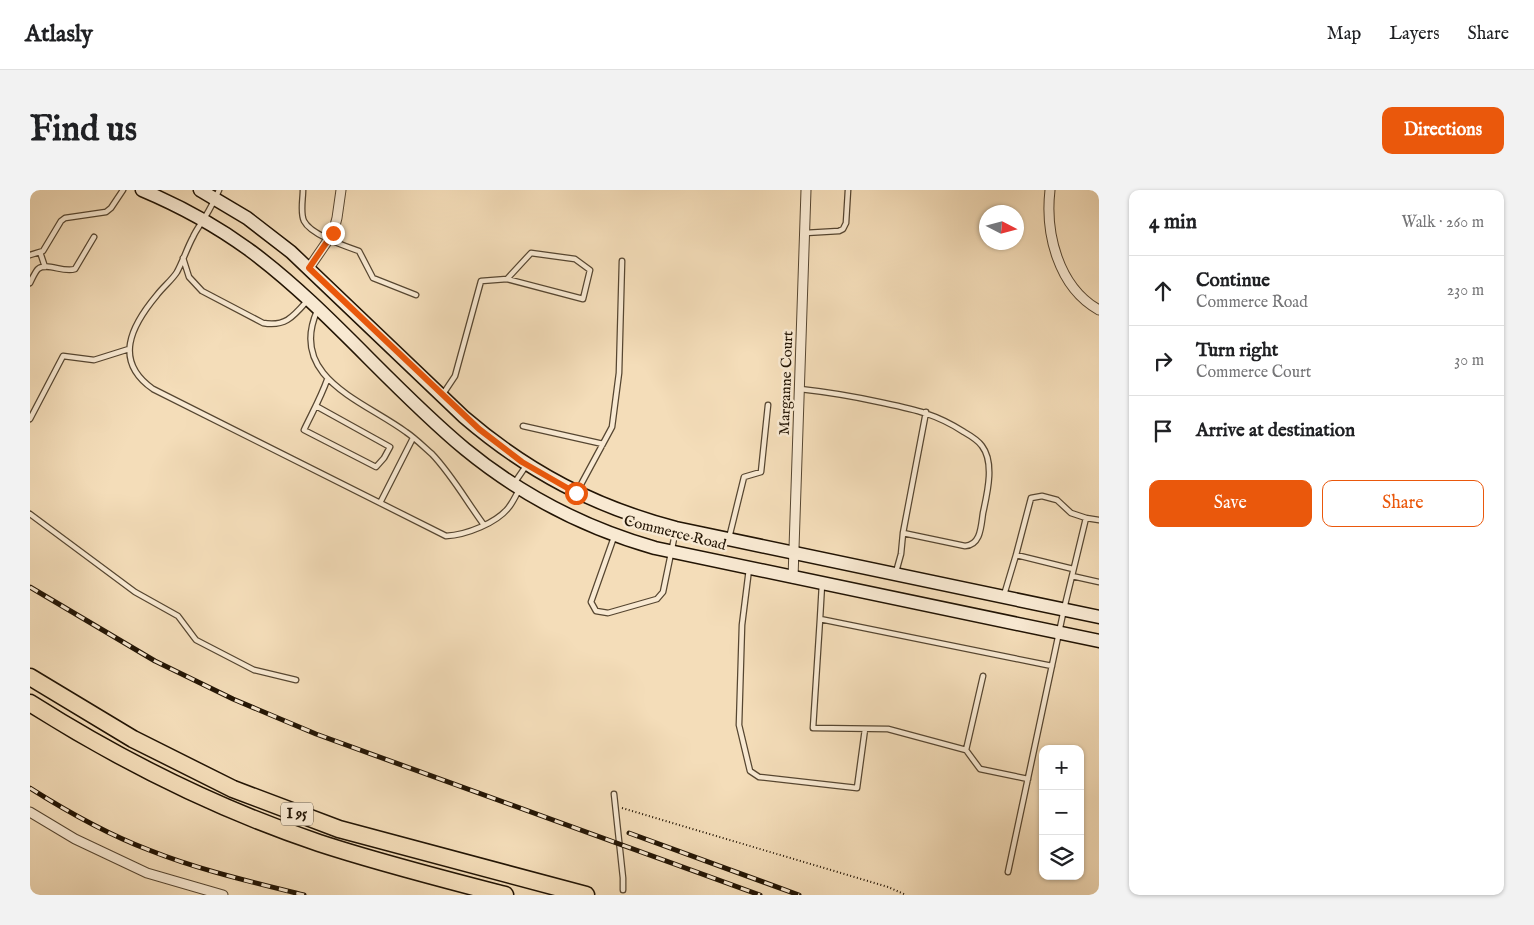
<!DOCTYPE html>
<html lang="en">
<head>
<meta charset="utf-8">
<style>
  :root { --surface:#fff; --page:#f2f2f2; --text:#202124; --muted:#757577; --line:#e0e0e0; --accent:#ea580c }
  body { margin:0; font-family:"IM FELL English",serif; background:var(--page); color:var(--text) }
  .controls { position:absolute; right:15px; bottom:15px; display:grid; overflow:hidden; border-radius:10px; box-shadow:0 1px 4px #0004 }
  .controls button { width:45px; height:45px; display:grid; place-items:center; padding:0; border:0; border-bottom:1px solid var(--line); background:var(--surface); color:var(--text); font:25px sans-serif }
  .compass { position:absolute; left:949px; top:15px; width:45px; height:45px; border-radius:50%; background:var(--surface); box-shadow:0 1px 4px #0004; rotate:96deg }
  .stop { position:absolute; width:15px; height:15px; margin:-11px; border:4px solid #ea580c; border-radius:50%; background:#fff }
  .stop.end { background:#ea580c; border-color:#fff; box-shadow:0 1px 5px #0008 }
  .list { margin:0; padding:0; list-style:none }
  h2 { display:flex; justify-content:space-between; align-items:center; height:65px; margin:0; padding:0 20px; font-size:21px }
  h2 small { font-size:16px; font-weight:400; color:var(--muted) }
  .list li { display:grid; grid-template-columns:32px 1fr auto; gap:15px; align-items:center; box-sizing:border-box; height:70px; padding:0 20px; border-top:1px solid var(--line) }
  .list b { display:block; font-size:19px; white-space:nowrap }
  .list p { margin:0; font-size:16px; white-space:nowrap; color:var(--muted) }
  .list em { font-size:16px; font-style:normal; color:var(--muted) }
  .actions { display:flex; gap:10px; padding:15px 20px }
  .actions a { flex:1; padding:11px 0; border:1px solid var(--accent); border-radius:10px; text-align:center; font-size:18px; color:var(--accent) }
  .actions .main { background:var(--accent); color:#fff }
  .icon { flex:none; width:28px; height:28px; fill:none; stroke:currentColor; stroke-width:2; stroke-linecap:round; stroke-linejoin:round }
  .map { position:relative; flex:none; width:1069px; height:705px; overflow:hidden; border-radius:10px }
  header { display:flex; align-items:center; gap:30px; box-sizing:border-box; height:70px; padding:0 25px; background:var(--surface); border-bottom:1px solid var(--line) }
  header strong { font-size:24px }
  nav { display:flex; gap:28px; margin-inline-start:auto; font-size:18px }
  .intro { display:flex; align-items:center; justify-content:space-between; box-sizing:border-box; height:120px; padding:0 30px }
  h1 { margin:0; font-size:35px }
  .button { padding:12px 22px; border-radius:10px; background:var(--accent); color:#fff; font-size:18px; font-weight:700 }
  main { display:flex; gap:30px; padding:0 30px }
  aside { flex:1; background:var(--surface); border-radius:10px; box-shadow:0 1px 4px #0004 }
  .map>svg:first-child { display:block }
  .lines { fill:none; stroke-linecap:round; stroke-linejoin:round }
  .lane-casing { stroke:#564631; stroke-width:7 }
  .street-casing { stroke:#564631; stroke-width:11 }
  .secondary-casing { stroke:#221404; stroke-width:15 }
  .highway-casing { stroke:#221404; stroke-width:19 }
  .path { stroke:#221404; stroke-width:2; stroke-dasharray:1 2.5; stroke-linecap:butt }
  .lane { stroke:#f8e9d2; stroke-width:4.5 }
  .street { stroke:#f8e9d2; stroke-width:9 }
  .secondary { stroke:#f8e9d2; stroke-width:12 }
  .highway { stroke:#f4ddb9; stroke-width:16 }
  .rail-casing { stroke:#221404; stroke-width:5 }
  .rail { stroke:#f8e9d2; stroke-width:3; stroke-dasharray:9; stroke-linecap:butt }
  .route { stroke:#ea580c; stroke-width:6 }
  .labels { text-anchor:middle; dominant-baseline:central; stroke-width:5; stroke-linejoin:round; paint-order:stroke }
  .shield { fill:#f8e9d2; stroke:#625442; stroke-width:1 }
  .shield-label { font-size:14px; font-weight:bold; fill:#221404 }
  .street-label { font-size:15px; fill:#221404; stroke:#f8e9d2 }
</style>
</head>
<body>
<header>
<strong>Atlasly</strong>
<nav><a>Map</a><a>Layers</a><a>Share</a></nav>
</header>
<div class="intro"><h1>Find us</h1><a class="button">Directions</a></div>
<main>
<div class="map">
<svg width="1069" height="705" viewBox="0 0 1069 705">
  <rect width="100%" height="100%" fill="#f4ddb9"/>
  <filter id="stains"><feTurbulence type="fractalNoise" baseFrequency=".004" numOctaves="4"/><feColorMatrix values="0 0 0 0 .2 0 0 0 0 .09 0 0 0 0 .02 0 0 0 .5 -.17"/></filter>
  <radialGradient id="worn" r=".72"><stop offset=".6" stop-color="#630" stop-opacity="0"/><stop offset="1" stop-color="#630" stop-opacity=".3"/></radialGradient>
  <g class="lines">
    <defs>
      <path id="lane" d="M 189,0 C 185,9 180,19 175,27 C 171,34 166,40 163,47 C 157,58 153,71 147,82 C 142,90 133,97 127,105 C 101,136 83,171 123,199 L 416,346 C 436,345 467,333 479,317 C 483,312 486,305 489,300
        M 273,0 C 273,9 270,23 274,31 C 281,45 315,56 329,61 L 343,88 L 386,105
        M 775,43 L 809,41 L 813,39 L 816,33 L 818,0
        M 10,62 L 15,77
        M 0,65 L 13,61 L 31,31 L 35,28 L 76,22 L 81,18 L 93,0
        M 153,68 L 159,87 L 172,101 L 233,133 C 255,137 263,127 277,111
        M 0,93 C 2,89 5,82 8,79 C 17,72 33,83 45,79 L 64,47
        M 287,121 C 258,188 334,211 376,242 C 385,248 394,257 402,264 C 422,285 437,312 454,335
        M 770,199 C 797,202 822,206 849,212 C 882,219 905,223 934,242 C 941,246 948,250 952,256 C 965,273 957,304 953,323 C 951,336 951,355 935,356 L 873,343 L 871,364 L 866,382
        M 413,204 L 425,186 L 451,91 L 477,89 L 553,109 L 560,80 L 545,69 L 501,63 L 477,89
        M 286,216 L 360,257 L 354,268 L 346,277 L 274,240 C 282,223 291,207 297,190
        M 0,229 L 33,166 L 64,170 L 99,159
        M 493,236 L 573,254
        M 485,292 L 496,276
        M 548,300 L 582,237 L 589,183 L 592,71
        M 350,313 L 383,248
        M 0,324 L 105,402 L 148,426 L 166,450 L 224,480 L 266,490
        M 873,343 L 896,222
        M 584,347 L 561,412 L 566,421 L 578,423 L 627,409 L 633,402 L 646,339
        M 699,348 L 714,287 L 731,282 L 738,215
        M 986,365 L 1001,308 L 1012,306 L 1027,310 L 1041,323 L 1056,328
        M 719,379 L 712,435 L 709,535 L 720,581 L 729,587 L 827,598 L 835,539
        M 1042,386 L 1069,392
        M 792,394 L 790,429 L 1022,476
        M 974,405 L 986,365 L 1043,379
        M 790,429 L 783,538 L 858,539 L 936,560 L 953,486
        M 936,560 L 950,579 L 998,589
        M 584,604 L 593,688 L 593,700
        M 978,682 L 1034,419 L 1056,328 L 1069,330"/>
      <path id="street" d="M 1020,0 C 1015,43 1028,97 1069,120
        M 279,78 L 303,43 L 307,28 L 311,0
        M 763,388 L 776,0
        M 0,622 L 45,649 L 117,683 L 193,705"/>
      <path id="secondary" d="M 112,0 C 150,16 185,35 218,59 C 297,117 359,196 435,259 C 491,305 555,338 625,358 L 1069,451
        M 170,0 L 217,28 L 261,62 L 434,227 C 498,282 565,317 646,338 L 1069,427"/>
      <path id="highway" d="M 0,487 L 103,549 L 203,599 L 309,639 L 556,705
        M 0,513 C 90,570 188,619 289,653 C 350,673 413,689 475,705"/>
    </defs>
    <use href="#lane" class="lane-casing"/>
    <use href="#street" class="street-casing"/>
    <use href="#secondary" class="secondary-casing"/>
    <use href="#highway" class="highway-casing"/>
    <path class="path" d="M 592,618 L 858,697 L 876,705"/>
    <use href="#lane" class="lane"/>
    <use href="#street" class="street"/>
    <use href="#secondary" class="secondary"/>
    <use href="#highway" class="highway"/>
    <defs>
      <path id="rail" d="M 0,397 L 125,471 L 203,509 L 286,544 L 730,705
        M 0,598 C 38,622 77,644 119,660 C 169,680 222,692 274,705
        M 599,643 L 769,705"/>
    </defs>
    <use href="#rail" class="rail-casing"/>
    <use href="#rail" class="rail"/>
  </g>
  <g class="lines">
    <path class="route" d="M 303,43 L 279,78 L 449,239 L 492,272 L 546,303"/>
  </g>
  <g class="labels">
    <rect class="shield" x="251" y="612.5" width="32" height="23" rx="4"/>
    <g class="shield-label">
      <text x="267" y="624">I 95</text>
    </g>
    <g class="street-label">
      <text transform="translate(756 193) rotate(-88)">Marganne Court</text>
      <text transform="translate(645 343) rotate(14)">Commerce Road</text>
    </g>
  </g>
  <rect width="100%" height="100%" filter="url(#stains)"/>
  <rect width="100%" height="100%" fill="url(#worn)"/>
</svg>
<div class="controls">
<button>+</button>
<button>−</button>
<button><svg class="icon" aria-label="layers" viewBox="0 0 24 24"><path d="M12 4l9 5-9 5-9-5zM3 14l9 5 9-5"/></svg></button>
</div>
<svg class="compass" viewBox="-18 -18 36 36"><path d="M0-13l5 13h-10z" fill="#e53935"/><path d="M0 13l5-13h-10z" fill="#757577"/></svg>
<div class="stop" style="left:546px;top:303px"></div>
<div class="stop end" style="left:303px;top:43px"></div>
</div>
<aside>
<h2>4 min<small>Walk · 260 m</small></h2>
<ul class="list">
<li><svg class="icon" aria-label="ahead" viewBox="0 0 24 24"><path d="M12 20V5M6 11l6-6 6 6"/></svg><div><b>Continue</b><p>Commerce Road</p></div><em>230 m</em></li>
<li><svg class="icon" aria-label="right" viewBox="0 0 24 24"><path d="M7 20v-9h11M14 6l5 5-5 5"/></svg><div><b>Turn right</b><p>Commerce Court</p></div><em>30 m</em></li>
<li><svg class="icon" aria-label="arrive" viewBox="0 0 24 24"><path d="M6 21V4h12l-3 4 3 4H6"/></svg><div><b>Arrive at destination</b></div></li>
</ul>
<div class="actions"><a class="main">Save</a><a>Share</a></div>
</aside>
</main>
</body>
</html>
